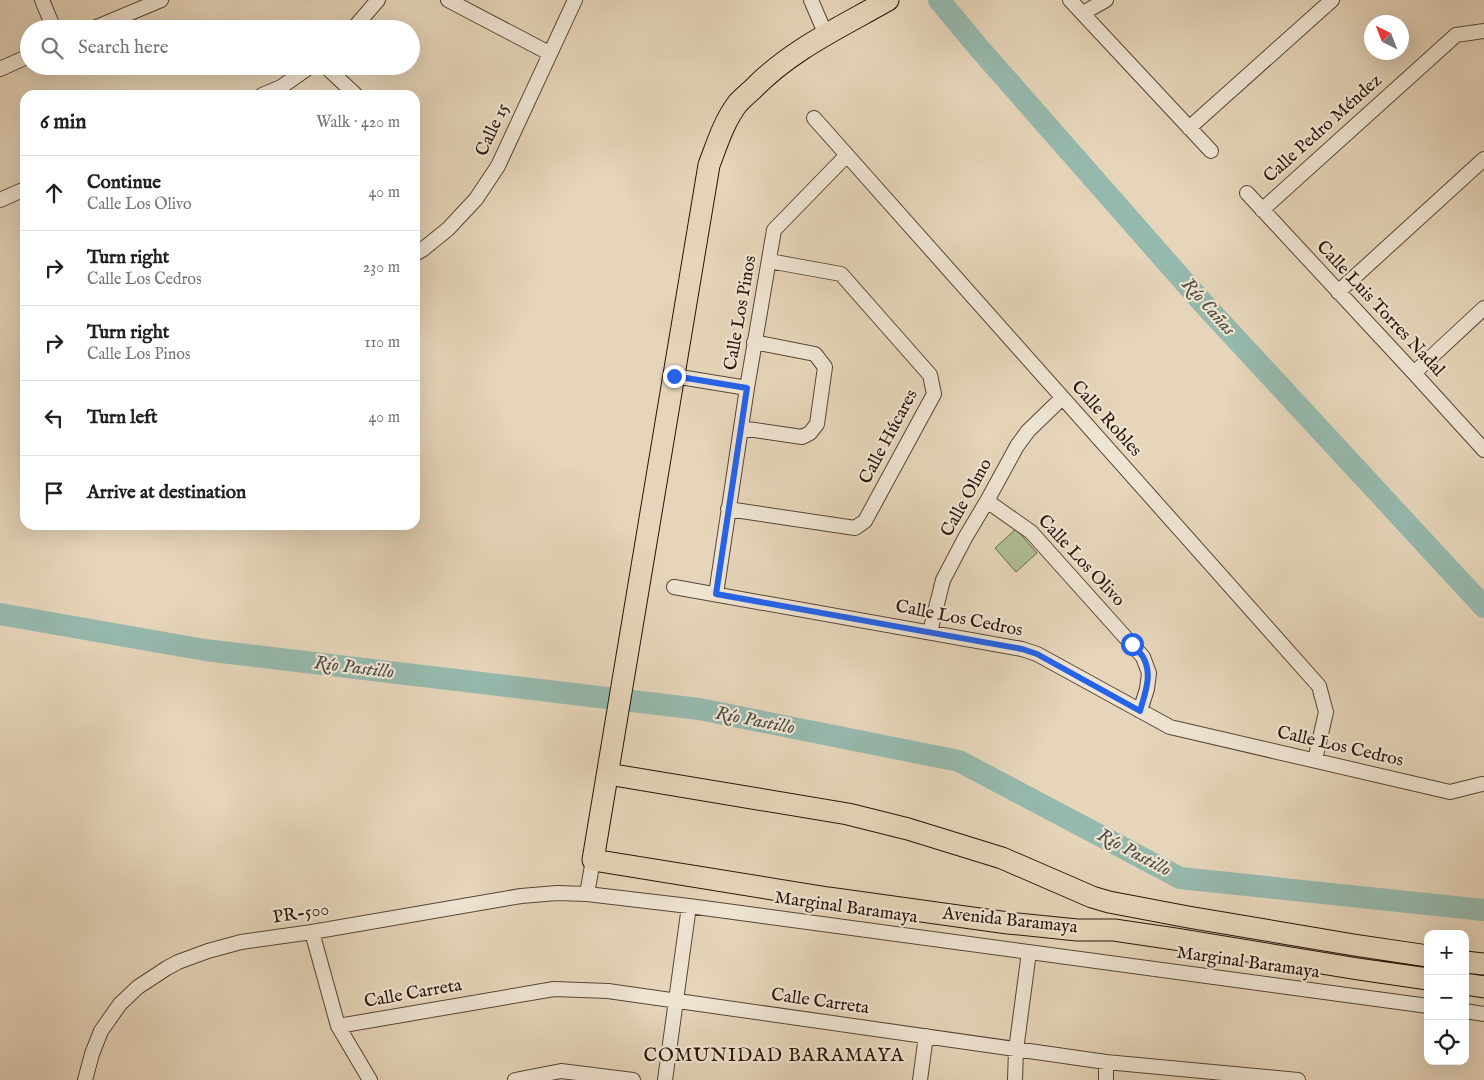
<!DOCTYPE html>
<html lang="en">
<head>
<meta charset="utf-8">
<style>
  :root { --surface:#fff; --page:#f2f2f2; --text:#202124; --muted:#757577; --line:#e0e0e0 }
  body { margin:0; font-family:"IM FELL English",serif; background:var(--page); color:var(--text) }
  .controls { position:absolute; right:15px; bottom:15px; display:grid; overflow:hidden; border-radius:10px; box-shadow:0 5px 20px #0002 }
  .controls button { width:45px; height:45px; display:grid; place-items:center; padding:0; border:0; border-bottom:1px solid var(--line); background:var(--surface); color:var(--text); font:25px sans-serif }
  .compass { position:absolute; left:1364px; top:15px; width:45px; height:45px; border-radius:50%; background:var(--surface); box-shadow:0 5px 20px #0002; rotate:318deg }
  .stop { position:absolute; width:15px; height:15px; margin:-11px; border:4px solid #2563eb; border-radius:50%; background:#fff }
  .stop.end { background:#2563eb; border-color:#fff; box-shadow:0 1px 5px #0008 }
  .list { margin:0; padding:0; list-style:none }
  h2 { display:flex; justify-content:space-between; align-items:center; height:65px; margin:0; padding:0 20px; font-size:21px }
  h2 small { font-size:16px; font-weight:400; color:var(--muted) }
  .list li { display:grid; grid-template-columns:32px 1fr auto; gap:15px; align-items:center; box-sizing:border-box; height:75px; padding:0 20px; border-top:1px solid var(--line) }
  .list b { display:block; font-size:19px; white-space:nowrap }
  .list p { margin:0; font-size:16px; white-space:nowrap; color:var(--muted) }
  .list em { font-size:16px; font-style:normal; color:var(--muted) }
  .icon { flex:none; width:28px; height:28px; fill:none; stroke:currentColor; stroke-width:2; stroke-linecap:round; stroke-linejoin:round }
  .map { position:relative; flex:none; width:1484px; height:1080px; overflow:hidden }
  .search { position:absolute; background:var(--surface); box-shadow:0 5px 20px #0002; left:20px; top:20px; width:400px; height:55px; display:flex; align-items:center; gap:12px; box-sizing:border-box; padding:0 18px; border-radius:28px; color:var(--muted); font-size:19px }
  .panel { position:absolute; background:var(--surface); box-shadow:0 5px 20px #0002; left:20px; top:90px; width:400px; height:440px; border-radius:15px }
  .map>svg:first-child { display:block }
  .green { fill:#afbe94; stroke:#6a6a4f }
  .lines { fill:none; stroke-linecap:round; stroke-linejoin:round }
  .river { stroke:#96b9ad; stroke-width:22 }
  .minor-casing { stroke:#564536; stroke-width:16 }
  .highway-casing { stroke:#26150a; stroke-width:23 }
  .minor { stroke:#efe4d2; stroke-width:14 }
  .highway { stroke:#e6d5ba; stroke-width:21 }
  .route { stroke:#2563eb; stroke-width:6 }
  .labels { text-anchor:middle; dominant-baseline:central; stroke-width:4.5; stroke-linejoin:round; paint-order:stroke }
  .street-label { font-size:18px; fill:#26150a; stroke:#efe4d2 }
  .water-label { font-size:19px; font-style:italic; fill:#4d4e43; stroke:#efe4d2 }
  .neighbourhood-label { font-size:19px; letter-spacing:1px; fill:#26150a; stroke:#efe4d2 }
</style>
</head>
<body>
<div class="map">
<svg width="1484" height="1080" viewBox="0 0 1484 1080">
  <rect width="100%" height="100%" fill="#e6d5ba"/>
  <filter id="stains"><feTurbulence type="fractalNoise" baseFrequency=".004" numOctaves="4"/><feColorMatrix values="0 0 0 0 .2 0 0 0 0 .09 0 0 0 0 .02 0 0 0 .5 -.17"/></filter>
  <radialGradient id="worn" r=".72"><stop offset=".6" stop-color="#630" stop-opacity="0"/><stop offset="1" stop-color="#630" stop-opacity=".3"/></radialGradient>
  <path class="green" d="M 1016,529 L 1037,553 L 1016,572 L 995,548 Z"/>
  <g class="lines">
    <path class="river" d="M 939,0 L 978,47 L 1202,302 L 1484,607
      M 0,614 L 205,650 L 699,709 L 959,761 L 1180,878 L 1484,910"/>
    <defs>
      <path id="minor" d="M 42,0 L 54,29
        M 448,0 L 549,53
        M 811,0 L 826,35
        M 1070,0 L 1211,151
        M 1083,13 L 1106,0
        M 92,29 L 161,0
        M 353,29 L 378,0
        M 325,66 L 356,95
        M 0,69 L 29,56
        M 262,95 L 281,87 L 311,66
        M 814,118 L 1319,686 L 1326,712 L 1315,760
        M 1189,128 L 1332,0
        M 1247,193 L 1414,373 L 1484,450
        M 0,200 L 25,189
        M 1262,210 L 1456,35 L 1484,31
        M 415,254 L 422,250 L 448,229 L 476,199 L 498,166 L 575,0
        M 1338,292 L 1484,159
        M 1414,373 L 1484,308
        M 674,376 L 747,388
        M 741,428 L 802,437 L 810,433 L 817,424 L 825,367 L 815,354 L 754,342
        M 987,501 L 1031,532 L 1143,657 L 1149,673 L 1147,689 L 1140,711
        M 728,509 L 855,528 L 865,521 L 934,394 L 930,375 L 841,274 L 769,261
        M 674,587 L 1022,649 L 1037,654 L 1170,727 L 1450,792 L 1482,784
        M 716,594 L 747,388 L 774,230 L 847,155
        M 930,632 L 943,580 L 965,538 L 987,501 L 1017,446 L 1028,431 L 1062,398
        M 587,894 L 593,860
        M 312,932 L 338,1026 L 370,1080
        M 1465,1011 L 1484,1014
        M 338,1026 L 554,989 L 608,991 L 1106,1062 L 1298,1080
        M 85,1080 L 92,1054 L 101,1031 L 120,1004 L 138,987 L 167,968 L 178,962 L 208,951 L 241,942 L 312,932 L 521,896 L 557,893 L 587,894 L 689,906 L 1428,1006
        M 515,1080 L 561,1071 L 633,1080
        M 665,1080 L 689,906
        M 920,1080 L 926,1036
        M 1015,1080 L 1016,1050 L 1029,952
        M 1106,1080 L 1106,1062"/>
      <path id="highway" d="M 888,0 C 841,27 790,50 752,90 C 747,94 742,99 738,103 C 724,121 717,144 709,165 L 593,860 L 828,898 L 1008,923 L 1077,930 L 1114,930 L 1175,939 L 1358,969 L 1428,979
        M 608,774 L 848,814 L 908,829 L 1002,858 L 1092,897 L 1109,902 L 1188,917 L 1354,945 L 1428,956
        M 1465,962 L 1484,964
        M 1465,984 L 1484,987"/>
    </defs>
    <use href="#minor" class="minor-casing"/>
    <use href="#highway" class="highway-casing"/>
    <use href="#minor" class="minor"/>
    <use href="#highway" class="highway"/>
  </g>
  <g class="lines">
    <path class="route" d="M 674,376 L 747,388 L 716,594 L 1022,649 L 1037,654 L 1140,711 C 1145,693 1153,674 1143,657 C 1140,652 1135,648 1132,644"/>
  </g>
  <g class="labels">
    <g class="street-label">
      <text transform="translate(1323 129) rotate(-42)">Calle Pedro Méndez</text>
      <text transform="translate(493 130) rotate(-65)">Calle 15</text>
      <text transform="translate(1380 309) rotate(47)">Calle Luis Torres Nadal</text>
      <text transform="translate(741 313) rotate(-80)">Calle Los Pinos</text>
      <text transform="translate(1106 419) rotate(48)">Calle Robles</text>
      <text transform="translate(889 437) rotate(-62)">Calle Húcares</text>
      <text transform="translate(967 498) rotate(-61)">Calle Olmo</text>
      <text transform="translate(1081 561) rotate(47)">Calle Los Olivo</text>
      <text transform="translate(959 619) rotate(11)">Calle Los Cedros</text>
      <text transform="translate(1340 747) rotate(13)">Calle Los Cedros</text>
      <text transform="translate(846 908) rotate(8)">Marginal Baramaya</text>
      <text transform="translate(301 914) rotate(-9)">PR-500</text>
      <text transform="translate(1010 921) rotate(6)">Avenida Baramaya</text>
      <text transform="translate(1248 963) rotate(8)">Marginal Baramaya</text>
      <text transform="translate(413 994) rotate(-10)">Calle Carreta</text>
      <text transform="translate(820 1002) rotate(8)">Calle Carreta</text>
    </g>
    <g class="water-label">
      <text transform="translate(1208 307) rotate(48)">Río Cañas</text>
      <text transform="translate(354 668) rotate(7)">Río Pastillo</text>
      <text transform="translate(755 721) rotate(11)">Río Pastillo</text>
      <text transform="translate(1134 853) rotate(28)">Río Pastillo</text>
    </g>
    <g class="neighbourhood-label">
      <text x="774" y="1056">COMUNIDAD BARAMAYA</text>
    </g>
  </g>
  <rect width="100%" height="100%" filter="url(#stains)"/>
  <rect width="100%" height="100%" fill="url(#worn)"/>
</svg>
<div class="controls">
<button>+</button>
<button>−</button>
<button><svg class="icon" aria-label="locate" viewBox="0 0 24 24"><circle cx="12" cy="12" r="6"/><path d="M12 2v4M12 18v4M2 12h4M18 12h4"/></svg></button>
</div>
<svg class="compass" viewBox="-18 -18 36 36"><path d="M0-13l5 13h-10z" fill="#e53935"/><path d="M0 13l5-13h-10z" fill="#757577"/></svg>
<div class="stop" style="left:1132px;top:644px"></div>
<div class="stop end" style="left:674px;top:376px"></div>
<div class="search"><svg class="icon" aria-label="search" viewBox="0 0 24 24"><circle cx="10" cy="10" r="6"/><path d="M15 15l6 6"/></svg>Search here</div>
<section class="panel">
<h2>6 min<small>Walk · 420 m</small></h2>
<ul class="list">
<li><svg class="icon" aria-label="ahead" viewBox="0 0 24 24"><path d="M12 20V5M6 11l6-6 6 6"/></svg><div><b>Continue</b><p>Calle Los Olivo</p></div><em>40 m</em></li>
<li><svg class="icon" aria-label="right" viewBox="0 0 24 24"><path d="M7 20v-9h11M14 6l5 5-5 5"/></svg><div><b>Turn right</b><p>Calle Los Cedros</p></div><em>230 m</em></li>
<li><svg class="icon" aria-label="right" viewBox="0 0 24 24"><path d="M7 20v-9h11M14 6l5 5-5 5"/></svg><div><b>Turn right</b><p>Calle Los Pinos</p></div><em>110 m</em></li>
<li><svg class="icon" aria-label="left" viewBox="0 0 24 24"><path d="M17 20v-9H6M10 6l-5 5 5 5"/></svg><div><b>Turn left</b></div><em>40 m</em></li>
<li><svg class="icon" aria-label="arrive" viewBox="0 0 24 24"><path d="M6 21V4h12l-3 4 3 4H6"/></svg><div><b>Arrive at destination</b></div></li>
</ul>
</section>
</div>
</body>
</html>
